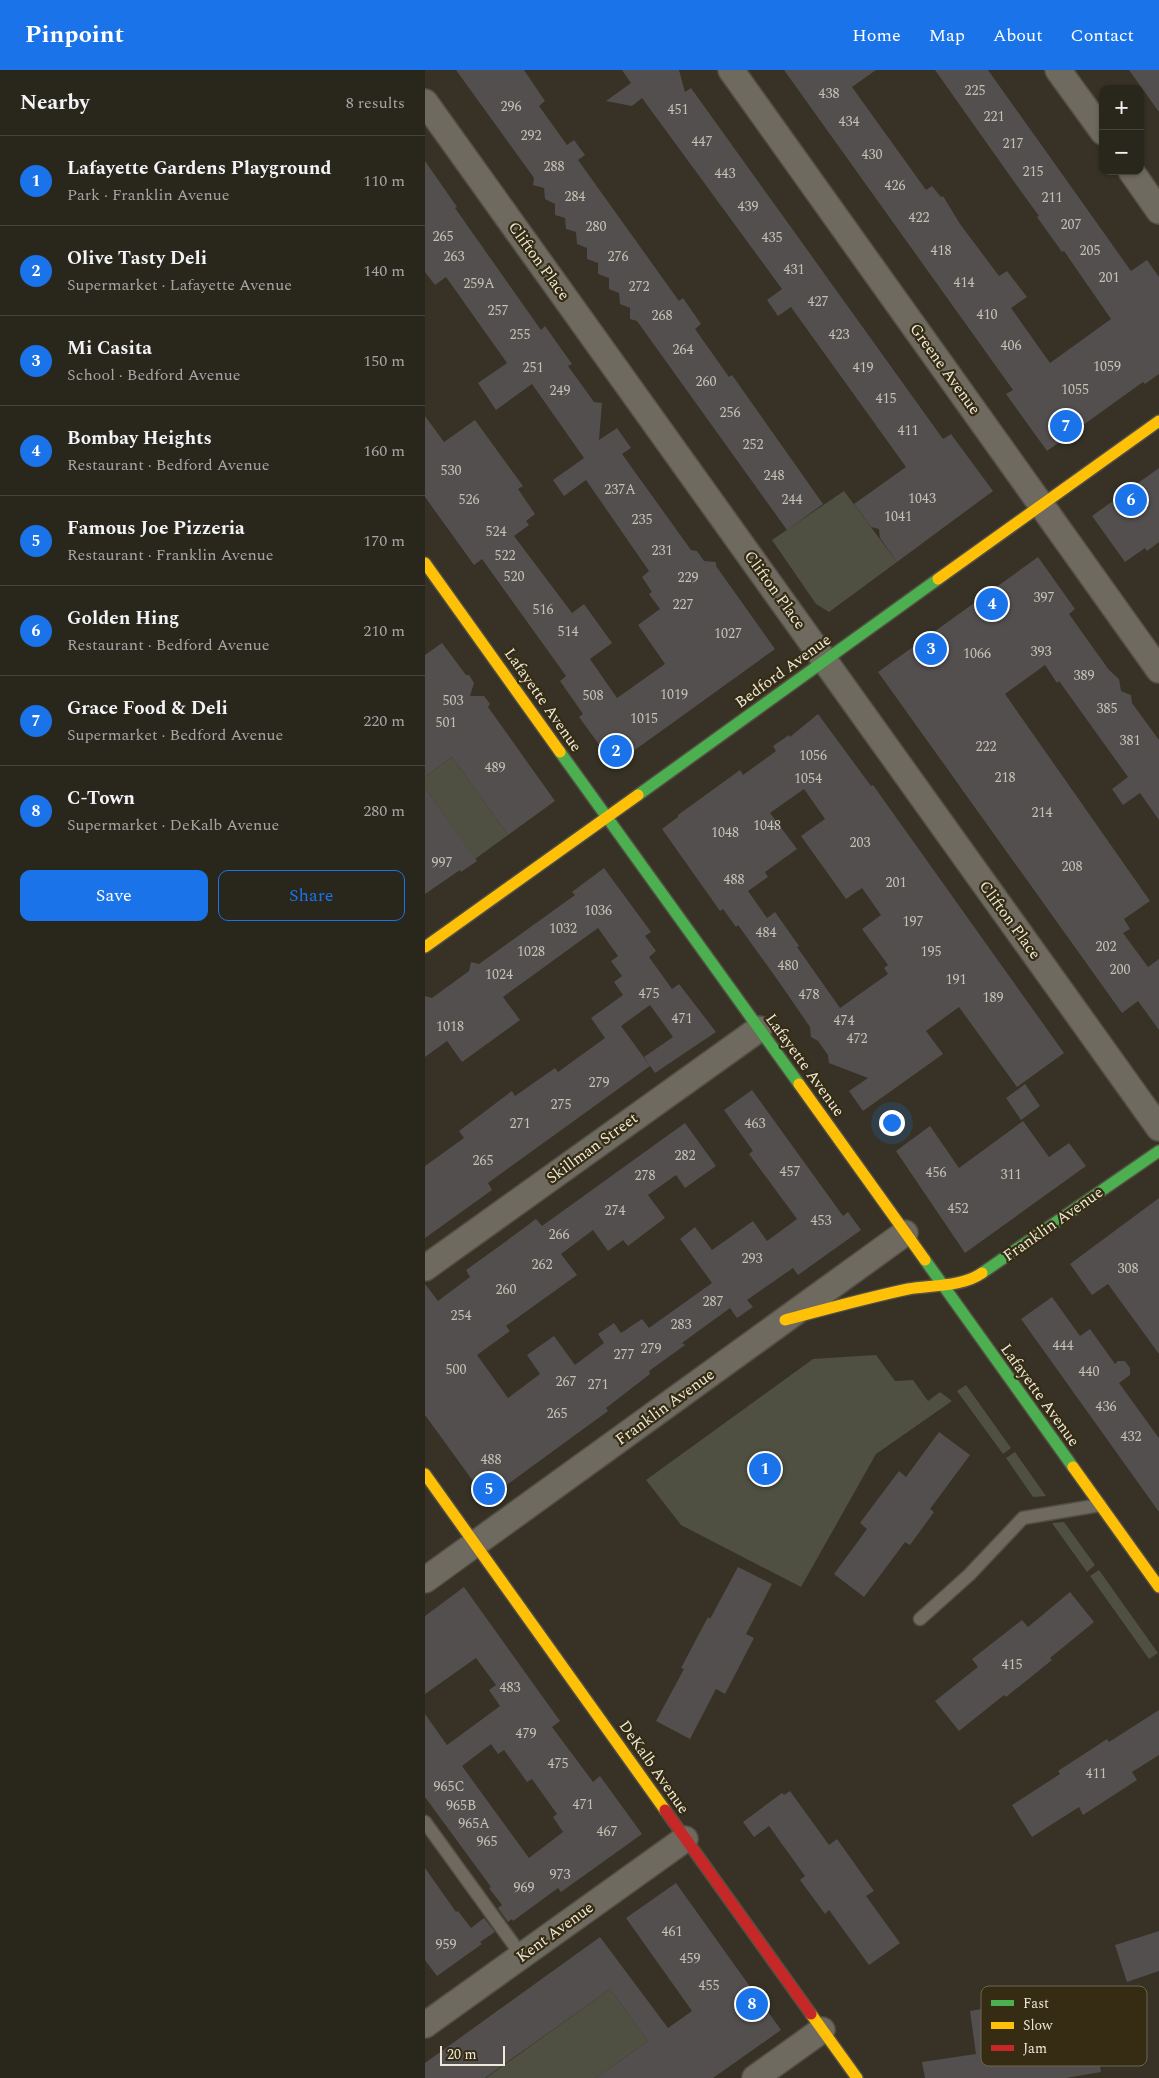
<!DOCTYPE html>
<html lang="en">
<head>
<meta charset="utf-8">
<style>
  :root { --surface:#29261c; --page:#312e25; --text:#f1f3f6; --muted:#a5a5a3; --line:#45433b; --accent:#1a73e8 }
  body { margin:0; font-family:Spectral,serif; background:var(--page); color:var(--text) }
  .controls { position:absolute; right:15px; top:15px; display:grid; overflow:hidden; border-radius:10px; box-shadow:0 1px 4px #0004 }
  .controls button { width:45px; height:45px; display:grid; place-items:center; padding:0; border:0; border-bottom:1px solid var(--line); background:var(--surface); color:var(--text); font:25px sans-serif }
  .scale { position:absolute; left:15px; bottom:12px; width:65px; box-sizing:border-box; padding-left:5px; border:2px solid #ede8d9; border-top:0; font-size:14px; line-height:18px; white-space:nowrap; color:#ede8d9; -webkit-text-stroke:4px #352c13; paint-order:stroke }
  .you { position:absolute; left:466px; top:1052px; width:18px; height:18px; margin:-12px; border:4px solid #fff; border-radius:50%; background:#1a73e8; box-shadow:0 0 0 8px #1a73e833 }
  .badge { display:grid; place-items:center; width:32px; height:32px; border-radius:50%; background:var(--accent); color:#fff; font-size:16px; font-weight:700 }
  .pin { position:absolute; translate:-50% -50%; border:2px solid #fff; box-shadow:0 1px 5px #0006 }
  .list { margin:0; padding:0; list-style:none }
  h2 { display:flex; justify-content:space-between; align-items:center; height:65px; margin:0; padding:0 20px; font-size:21px }
  h2 small { font-size:16px; font-weight:400; color:var(--muted) }
  .list li { display:grid; grid-template-columns:32px 1fr auto; gap:15px; align-items:center; box-sizing:border-box; height:90px; padding:0 20px; border-top:1px solid var(--line) }
  .list b { display:block; font-size:19px; white-space:nowrap }
  .list p { margin:0; font-size:16px; white-space:nowrap; color:var(--muted) }
  .list em { font-size:16px; font-style:normal; color:var(--muted) }
  .actions { display:flex; gap:10px; padding:15px 20px }
  .actions a { flex:1; padding:11px 0; border:1px solid var(--accent); border-radius:10px; text-align:center; font-size:18px; color:var(--accent) }
  .actions .main { background:var(--accent); color:#fff }
  .map { position:relative; flex:none; width:734px; height:2008px; overflow:hidden }
  header { display:flex; align-items:center; gap:30px; box-sizing:border-box; height:70px; padding:0 25px; background:var(--accent); color:#fff }
  header strong { font-size:24px }
  nav { display:flex; gap:28px; margin-inline-start:auto; font-size:18px }
  main { display:flex }
  aside { flex:1; background:var(--surface) }
  .map>svg:first-child { display:block }
  .green { fill:#4f5041 }
  .building { fill:#524f4e; fill-rule:evenodd }
  .lines { fill:none; stroke-linecap:round; stroke-linejoin:round }
  .lane-casing { stroke:#534f43; stroke-width:15 }
  .street-casing { stroke:#534f43; stroke-width:28 }
  .fast-casing { stroke:#534f43; stroke-width:14 }
  .slow-casing { stroke:#534f43; stroke-width:14 }
  .jam-casing { stroke:#534f43; stroke-width:14 }
  .lane { stroke:#6e6a60; stroke-width:12 }
  .street { stroke:#6e6a60; stroke-width:25 }
  .fast { stroke:#4caf50; stroke-width:11 }
  .slow { stroke:#ffc107; stroke-width:11 }
  .jam { stroke:#c62828; stroke-width:11 }
  .labels { text-anchor:middle; dominant-baseline:central; stroke-width:4.5; stroke-linejoin:round; paint-order:stroke }
  .number-label { font-size:14px; fill:#c6c2b6 }
  .street-label { font-size:16px; fill:#ede8d9; stroke:#352c13 }
  .key { fill:#352c13; stroke:#6c644e; stroke-width:1 }
  .key-label { font-size:14px; fill:#ede8d9 }
</style>
</head>
<body>
<header>
<strong>Pinpoint</strong>
<nav><a>Home</a><a>Map</a><a>About</a><a>Contact</a></nav>
</header>
<main>
<aside>
<h2>Nearby<small>8 results</small></h2>
<ul class="list">
<li><span class="badge">1</span><div><b>Lafayette Gardens Playground</b><p>Park · Franklin Avenue</p></div><em>110 m</em></li>
<li><span class="badge">2</span><div><b>Olive Tasty Deli</b><p>Supermarket · Lafayette Avenue</p></div><em>140 m</em></li>
<li><span class="badge">3</span><div><b>Mi Casita</b><p>School · Bedford Avenue</p></div><em>150 m</em></li>
<li><span class="badge">4</span><div><b>Bombay Heights</b><p>Restaurant · Bedford Avenue</p></div><em>160 m</em></li>
<li><span class="badge">5</span><div><b>Famous Joe Pizzeria</b><p>Restaurant · Franklin Avenue</p></div><em>170 m</em></li>
<li><span class="badge">6</span><div><b>Golden Hing</b><p>Restaurant · Bedford Avenue</p></div><em>210 m</em></li>
<li><span class="badge">7</span><div><b>Grace Food &amp; Deli</b><p>Supermarket · Bedford Avenue</p></div><em>220 m</em></li>
<li><span class="badge">8</span><div><b>C-Town</b><p>Supermarket · DeKalb Avenue</p></div><em>280 m</em></li>
</ul>
<div class="actions"><a class="main">Save</a><a>Share</a></div>
</aside>
<div class="map">
<svg width="734" height="2008" viewBox="0 0 734 2008">
  <rect width="100%" height="100%" fill="#373225"/>
  <path class="green" d="M 419,421 L 472,492 L 404,542 L 391,534 L 347,470 Z
    M 27,687 L 83,765 L 50,789 L 0,718 L 0,707 Z
    M 451,1285 L 470,1311 L 488,1310 L 503,1331 L 515,1322 L 527,1331 L 451,1384 L 376,1517 L 256,1455 L 221,1410 L 388,1289 Z
    M 541,1315 L 586,1378 L 578,1384 L 532,1321 Z
    M 590,1382 L 621,1426 L 608,1427 L 581,1388 Z
    M 639,1452 L 670,1495 L 662,1502 L 627,1453 Z
    M 674,1500 L 733,1583 L 724,1589 L 665,1506 Z
    M 185,1919 L 223,1971 L 171,2008 L 61,2008 Z"/>
  <path class="building" d="M 31,0 L 99,0 L 120,31 L 114,36 L 142,75 L 149,70 L 160,85 L 153,90 L 254,231 L 258,228 L 276,254 L 270,259 L 304,307 L 307,305 L 398,434 L 362,460 L 212,251 L 205,249 L 205,238 L 195,234 L 194,223 L 184,219 L 184,208 L 173,204 L 173,193 L 162,189 L 162,178 L 152,174 L 151,162 L 141,159 L 140,148 L 130,145 L 130,134 L 120,129 L 119,118 L 108,115 L 109,108 Z
    M 197,0 L 254,0 L 260,22 L 266,18 L 518,369 L 526,364 L 568,421 L 472,492 L 455,468 L 454,459 L 446,457 L 429,434 L 481,397 L 366,237 L 353,246 L 342,230 L 357,219 L 217,28 L 207,36 L 181,31 L 206,13 Z
    M 359,0 L 451,0 L 427,17 L 501,120 L 507,116 L 516,127 L 518,126 L 535,154 L 574,206 L 582,201 L 602,227 L 586,238 L 625,293 L 686,249 L 639,181 L 637,182 L 612,147 L 614,146 L 595,120 L 510,0 L 563,0 L 706,201 L 722,190 L 734,207 L 734,304 L 720,314 L 718,312 L 622,381 L 581,324 L 588,320 Z
    M 704,0 L 734,0 L 734,42 Z
    M 0,91 L 32,137 L 30,138 L 116,260 L 120,256 L 147,294 L 143,296 L 169,332 L 177,333 L 174,370 L 192,358 L 206,378 L 197,384 L 266,480 L 272,481 L 279,491 L 291,492 L 291,496 L 350,579 L 189,695 L 154,647 L 158,644 L 135,611 L 141,606 L 57,489 L 49,495 L 0,427 L 0,346 L 19,372 L 50,350 L 98,416 L 93,419 L 110,444 L 101,451 L 104,455 L 89,466 L 147,543 L 159,534 L 187,573 L 165,589 L 192,628 L 240,594 L 213,555 L 235,539 L 224,524 L 227,522 L 217,507 L 224,501 L 161,410 L 139,426 L 128,410 L 159,388 L 107,314 L 71,340 L 53,313 L 82,293 L 21,207 L 10,215 L 0,202 Z
    M 734,398 L 734,472 L 722,481 L 720,478 L 700,492 L 667,446 Z
    M 613,487 L 650,539 L 644,544 L 684,600 L 694,609 L 696,621 L 706,625 L 707,633 L 734,670 L 734,750 L 715,723 L 698,735 L 687,719 L 703,707 L 634,611 L 632,613 L 620,595 L 580,624 L 725,831 L 699,849 L 705,859 L 698,863 L 723,897 L 734,889 L 734,960 L 713,931 L 697,943 L 453,602 Z
    M 17,573 L 41,605 L 44,605 L 49,613 L 45,626 L 59,626 L 65,634 L 63,637 L 130,731 L 83,765 L 27,687 L 0,707 L 0,585 Z
    M 393,644 L 446,716 L 448,715 L 639,983 L 592,1017 L 534,937 L 501,961 L 518,984 L 438,1041 L 424,1021 L 443,1008 L 404,993 L 403,985 L 393,971 L 386,967 L 385,957 L 354,912 L 313,855 L 311,857 L 298,839 L 295,841 L 237,759 L 253,747 L 253,745 L 315,700 L 318,705 L 351,681 L 348,676 L 364,665 L 365,667 ZM 379,719 L 400,749 L 376,766 L 421,829 L 437,818 L 456,845 L 437,859 L 463,895 L 459,898 L 463,904 L 415,938 L 372,877 L 374,876 L 350,842 L 342,848 L 323,821 L 343,807 L 340,802 L 372,779 L 345,743 Z
    M 0,718 L 52,791 L 36,802 L 35,800 L 0,824 Z
    M 179,798 L 226,862 L 220,866 L 231,881 L 224,887 L 247,919 L 254,914 L 291,962 L 230,1003 L 219,987 L 248,967 L 225,935 L 196,956 L 225,996 L 63,1113 L 67,1120 L 0,1168 L 0,1096 L 39,1068 L 34,1061 L 87,1021 L 90,1026 L 130,998 L 133,1002 L 180,968 L 166,948 L 198,925 L 189,912 L 197,906 L 186,891 L 193,886 L 173,858 L 78,927 L 95,950 L 37,992 L 22,971 L 0,987 L 0,926 L 7,928 L 44,901 L 46,892 L 54,894 L 150,825 L 147,822 Z
    M 600,1014 L 615,1036 L 596,1050 L 581,1028 Z
    M 327,1020 L 418,1146 L 423,1142 L 436,1160 L 373,1205 L 368,1198 L 322,1230 L 328,1237 L 312,1248 L 305,1238 L 257,1273 L 260,1275 L 224,1301 L 225,1304 L 181,1338 L 183,1341 L 65,1427 L 58,1425 L 0,1345 L 0,1214 L 13,1231 L 45,1207 L 41,1200 L 76,1175 L 111,1149 L 117,1156 L 260,1053 L 291,1096 L 260,1118 L 251,1105 L 223,1125 L 240,1148 L 203,1176 L 198,1170 L 183,1181 L 168,1160 L 136,1184 L 152,1205 L 81,1256 L 85,1261 L 52,1285 L 83,1328 L 115,1304 L 102,1285 L 129,1266 L 150,1295 L 179,1273 L 173,1264 L 189,1253 L 196,1263 L 217,1249 L 224,1258 L 287,1213 L 255,1169 L 270,1157 L 287,1180 L 328,1151 L 342,1171 L 372,1149 L 324,1084 L 328,1081 L 299,1040 Z
    M 598,1051 L 624,1087 L 644,1073 L 661,1096 L 540,1183 L 471,1081 L 505,1056 L 534,1098 Z
    M 734,1128 L 734,1284 L 683,1214 L 667,1225 L 645,1194 Z
    M 627,1227 L 655,1266 L 665,1259 L 690,1294 L 693,1291 L 700,1291 L 705,1298 L 705,1305 L 694,1313 L 734,1368 L 734,1442 L 596,1249 Z
    M 514,1362 L 545,1385 L 505,1439 L 509,1442 L 485,1475 L 480,1472 L 439,1527 L 409,1504 L 442,1459 L 435,1453 L 474,1401 L 481,1407 Z
    M 313,1497 L 347,1514 L 321,1564 L 329,1568 L 300,1624 L 291,1619 L 265,1669 L 231,1651 L 259,1599 L 256,1598 L 283,1547 L 285,1549 Z
    M 39,1517 L 135,1651 L 127,1657 L 168,1712 L 175,1706 L 217,1764 L 136,1822 L 133,1818 L 88,1851 L 87,1849 L 83,1852 L 73,1838 L 77,1835 L 64,1818 L 66,1817 L 0,1727 L 0,1644 L 22,1675 L 75,1636 L 64,1620 L 71,1615 L 51,1588 L 0,1624 L 0,1546 ZM 66,1674 L 73,1684 L 79,1680 L 102,1712 L 107,1709 L 132,1744 L 128,1747 L 138,1762 L 104,1788 L 37,1696 Z
    M 645,1522 L 669,1552 L 625,1588 L 627,1590 L 581,1627 L 579,1625 L 534,1661 L 510,1631 L 553,1597 L 547,1589 L 597,1550 L 603,1557 Z
    M 734,1640 L 734,1685 L 707,1702 L 712,1710 L 658,1745 L 654,1737 L 607,1767 L 587,1735 L 635,1704 L 633,1701 L 682,1669 L 684,1672 Z
    M 365,1721 L 404,1775 L 412,1769 L 449,1821 L 441,1826 L 475,1873 L 444,1895 L 404,1840 L 400,1844 L 375,1810 L 380,1806 L 344,1756 L 329,1767 L 318,1752 L 357,1723 L 359,1725 Z
    M 0,1798 L 31,1842 L 33,1841 L 46,1858 L 59,1848 L 70,1862 L 55,1872 L 57,1874 L 12,1906 L 0,1890 Z
    M 251,1813 L 356,1960 L 288,2008 L 171,2008 L 223,1971 L 185,1919 L 60,2008 L 0,2008 L 0,1993 L 175,1867 L 243,1958 L 267,1941 L 201,1848 Z
    M 734,1861 L 734,1901 L 702,1912 L 690,1875 Z
    M 657,1923 L 663,1966 L 670,1965 L 676,2002 L 641,2008 L 500,2008 L 497,1992 L 551,1984 L 545,1941 Z"/>
  <g class="lines">
    <defs>
      <path id="lane" d="M 495,1549 L 544,1505 L 598,1448 L 675,1435
        M 0,1752 L 97,1886"/>
      <path id="street" d="M 306,0 L 734,600
        M 633,0 L 678,62
        M 0,32 L 734,1058
        M 706,101 L 734,141
        M 0,1198 L 334,959
        M 0,1510 L 480,1163
        M 0,1955 L 260,1769
        M 330,2008 L 397,1960"/>
      <path id="fast" d="M 135,682 L 374,1014
        M 213,725 L 513,509
        M 500,1190 L 648,1397
        M 557,1203 L 734,1081"/>
      <path id="slow" d="M 0,493 L 135,682
        M 513,509 L 734,351
        M 0,877 L 213,725
        M 374,1014 L 500,1190
        M 360,1250 C 401,1239 441,1228 483,1219 C 507,1215 537,1217 557,1203
        M 648,1397 L 734,1517
        M 0,1404 L 240,1740
        M 386,1944 L 432,2008"/>
      <path id="jam" d="M 240,1740 L 386,1944"/>
    </defs>
    <use href="#lane" class="lane-casing"/>
    <use href="#street" class="street-casing"/>
    <use href="#fast" class="fast-casing"/>
    <use href="#slow" class="slow-casing"/>
    <use href="#jam" class="jam-casing"/>
    <use href="#lane" class="lane"/>
    <use href="#street" class="street"/>
    <use href="#fast" class="fast"/>
    <use href="#slow" class="slow"/>
    <use href="#jam" class="jam"/>
  </g>
  <g class="labels">
    <g class="number-label">
      <text x="550" y="20">225</text>
      <text x="404" y="23">438</text>
      <text x="86" y="36">296</text>
      <text x="253" y="39">451</text>
      <text x="569" y="46">221</text>
      <text x="424" y="51">434</text>
      <text x="106" y="65">292</text>
      <text x="277" y="71">447</text>
      <text x="588" y="73">217</text>
      <text x="447" y="84">430</text>
      <text x="129" y="96">288</text>
      <text x="608" y="101">215</text>
      <text x="300" y="103">443</text>
      <text x="470" y="115">426</text>
      <text x="150" y="126">284</text>
      <text x="627" y="127">211</text>
      <text x="323" y="136">439</text>
      <text x="494" y="147">422</text>
      <text x="646" y="154">207</text>
      <text x="171" y="156">280</text>
      <text x="18" y="166">265</text>
      <text x="347" y="167">435</text>
      <text x="516" y="180">418</text>
      <text x="665" y="180">205</text>
      <text x="29" y="186">263</text>
      <text x="193" y="186">276</text>
      <text x="369" y="199">431</text>
      <text x="684" y="207">201</text>
      <text x="539" y="212">414</text>
      <text x="54" y="213">259A</text>
      <text x="214" y="216">272</text>
      <text x="393" y="231">427</text>
      <text x="73" y="240">257</text>
      <text x="562" y="244">410</text>
      <text x="237" y="245">268</text>
      <text x="95" y="264">255</text>
      <text x="414" y="264">423</text>
      <text x="586" y="275">406</text>
      <text x="258" y="279">264</text>
      <text x="682" y="296">1059</text>
      <text x="108" y="297">251</text>
      <text x="438" y="297">419</text>
      <text x="281" y="311">260</text>
      <text x="650" y="319">1055</text>
      <text x="135" y="320">249</text>
      <text x="461" y="328">415</text>
      <text x="305" y="342">256</text>
      <text x="483" y="360">411</text>
      <text x="328" y="374">252</text>
      <text x="26" y="400">530</text>
      <text x="349" y="405">248</text>
      <text x="195" y="419">237A</text>
      <text x="497" y="428">1043</text>
      <text x="44" y="429">526</text>
      <text x="367" y="429">244</text>
      <text x="473" y="446">1041</text>
      <text x="217" y="449">235</text>
      <text x="71" y="461">524</text>
      <text x="237" y="480">231</text>
      <text x="80" y="485">522</text>
      <text x="89" y="506">520</text>
      <text x="263" y="507">229</text>
      <text x="619" y="527">397</text>
      <text x="258" y="534">227</text>
      <text x="118" y="539">516</text>
      <text x="143" y="561">514</text>
      <text x="303" y="563">1027</text>
      <text x="616" y="581">393</text>
      <text x="552" y="583">1066</text>
      <text x="659" y="605">389</text>
      <text x="249" y="624">1019</text>
      <text x="168" y="625">508</text>
      <text x="28" y="630">503</text>
      <text x="682" y="638">385</text>
      <text x="219" y="648">1015</text>
      <text x="21" y="652">501</text>
      <text x="705" y="670">381</text>
      <text x="561" y="676">222</text>
      <text x="388" y="685">1056</text>
      <text x="70" y="697">489</text>
      <text x="580" y="707">218</text>
      <text x="383" y="708">1054</text>
      <text x="617" y="742">214</text>
      <text x="342" y="755">1048</text>
      <text x="300" y="762">1048</text>
      <text x="435" y="772">203</text>
      <text x="17" y="792">997</text>
      <text x="647" y="796">208</text>
      <text x="309" y="809">488</text>
      <text x="471" y="812">201</text>
      <text x="173" y="840">1036</text>
      <text x="488" y="851">197</text>
      <text x="138" y="858">1032</text>
      <text x="341" y="862">484</text>
      <text x="681" y="876">202</text>
      <text x="106" y="881">1028</text>
      <text x="506" y="881">195</text>
      <text x="363" y="895">480</text>
      <text x="695" y="899">200</text>
      <text x="74" y="904">1024</text>
      <text x="531" y="909">191</text>
      <text x="224" y="923">475</text>
      <text x="384" y="924">478</text>
      <text x="568" y="927">189</text>
      <text x="257" y="948">471</text>
      <text x="419" y="950">474</text>
      <text x="25" y="956">1018</text>
      <text x="432" y="968">472</text>
      <text x="174" y="1012">279</text>
      <text x="136" y="1034">275</text>
      <text x="95" y="1053">271</text>
      <text x="330" y="1053">463</text>
      <text x="260" y="1085">282</text>
      <text x="58" y="1090">265</text>
      <text x="365" y="1101">457</text>
      <text x="511" y="1102">456</text>
      <text x="586" y="1104">311</text>
      <text x="220" y="1105">278</text>
      <text x="533" y="1138">452</text>
      <text x="190" y="1140">274</text>
      <text x="396" y="1150">453</text>
      <text x="134" y="1164">266</text>
      <text x="327" y="1188">293</text>
      <text x="117" y="1194">262</text>
      <text x="703" y="1198">308</text>
      <text x="81" y="1219">260</text>
      <text x="288" y="1231">287</text>
      <text x="36" y="1245">254</text>
      <text x="256" y="1254">283</text>
      <text x="638" y="1275">444</text>
      <text x="226" y="1278">279</text>
      <text x="199" y="1284">277</text>
      <text x="31" y="1299">500</text>
      <text x="664" y="1301">440</text>
      <text x="141" y="1311">267</text>
      <text x="173" y="1314">271</text>
      <text x="681" y="1336">436</text>
      <text x="132" y="1343">265</text>
      <text x="706" y="1366">432</text>
      <text x="66" y="1389">488</text>
      <text x="587" y="1594">415</text>
      <text x="85" y="1617">483</text>
      <text x="101" y="1663">479</text>
      <text x="133" y="1693">475</text>
      <text x="671" y="1703">411</text>
      <text x="24" y="1716">965C</text>
      <text x="158" y="1734">471</text>
      <text x="36" y="1735">965B</text>
      <text x="49" y="1753">965A</text>
      <text x="182" y="1761">467</text>
      <text x="62" y="1771">965</text>
      <text x="135" y="1804">973</text>
      <text x="99" y="1817">969</text>
      <text x="247" y="1861">461</text>
      <text x="21" y="1874">959</text>
      <text x="265" y="1888">459</text>
      <text x="284" y="1915">455</text>
    </g>
    <g class="street-label">
      <text transform="translate(114 191) rotate(54)">Clifton Place</text>
      <text transform="translate(520 299) rotate(54)">Greene Avenue</text>
      <text transform="translate(350 520) rotate(54)">Clifton Place</text>
      <text transform="translate(358 601) rotate(-36)">Bedford Avenue</text>
      <text transform="translate(118 630) rotate(55)">Lafayette Avenue</text>
      <text transform="translate(585 850) rotate(54)">Clifton Place</text>
      <text transform="translate(380 995) rotate(54)">Lafayette Avenue</text>
      <text transform="translate(167 1078) rotate(-36)">Skillman Street</text>
      <text transform="translate(628 1154) rotate(-35)">Franklin Avenue</text>
      <text transform="translate(615 1325) rotate(54)">Lafayette Avenue</text>
      <text transform="translate(240 1337) rotate(-36)">Franklin Avenue</text>
      <text transform="translate(229 1697) rotate(55)">DeKalb Avenue</text>
      <text transform="translate(130 1862) rotate(-36)">Kent Avenue</text>
    </g>
  </g>
  <rect x="556" y="1916" width="166" height="80" rx="8" class="key"/>
  <rect x="566" y="1930" width="23" height="6" fill="#4caf50"/>
  <rect x="566" y="1952" width="23" height="7" fill="#ffc107"/>
  <rect x="566" y="1975" width="23" height="6" fill="#c62828"/>
  <g class="key-label">
    <text x="598" y="1938">Fast</text>
    <text x="598" y="1960">Slow</text>
    <text x="598" y="1983">Jam</text>
  </g>
</svg>
<div class="controls">
<button>+</button>
<button>−</button>
</div>
<div class="scale">20 m</div>
<div class="you"></div>
<div class="pin badge" style="left:340px;top:1399px">1</div>
<div class="pin badge" style="left:191px;top:681px">2</div>
<div class="pin badge" style="left:506px;top:579px">3</div>
<div class="pin badge" style="left:567px;top:534px">4</div>
<div class="pin badge" style="left:64px;top:1419px">5</div>
<div class="pin badge" style="left:706px;top:430px">6</div>
<div class="pin badge" style="left:641px;top:356px">7</div>
<div class="pin badge" style="left:327px;top:1934px">8</div>
</div>
</main>
</body>
</html>
